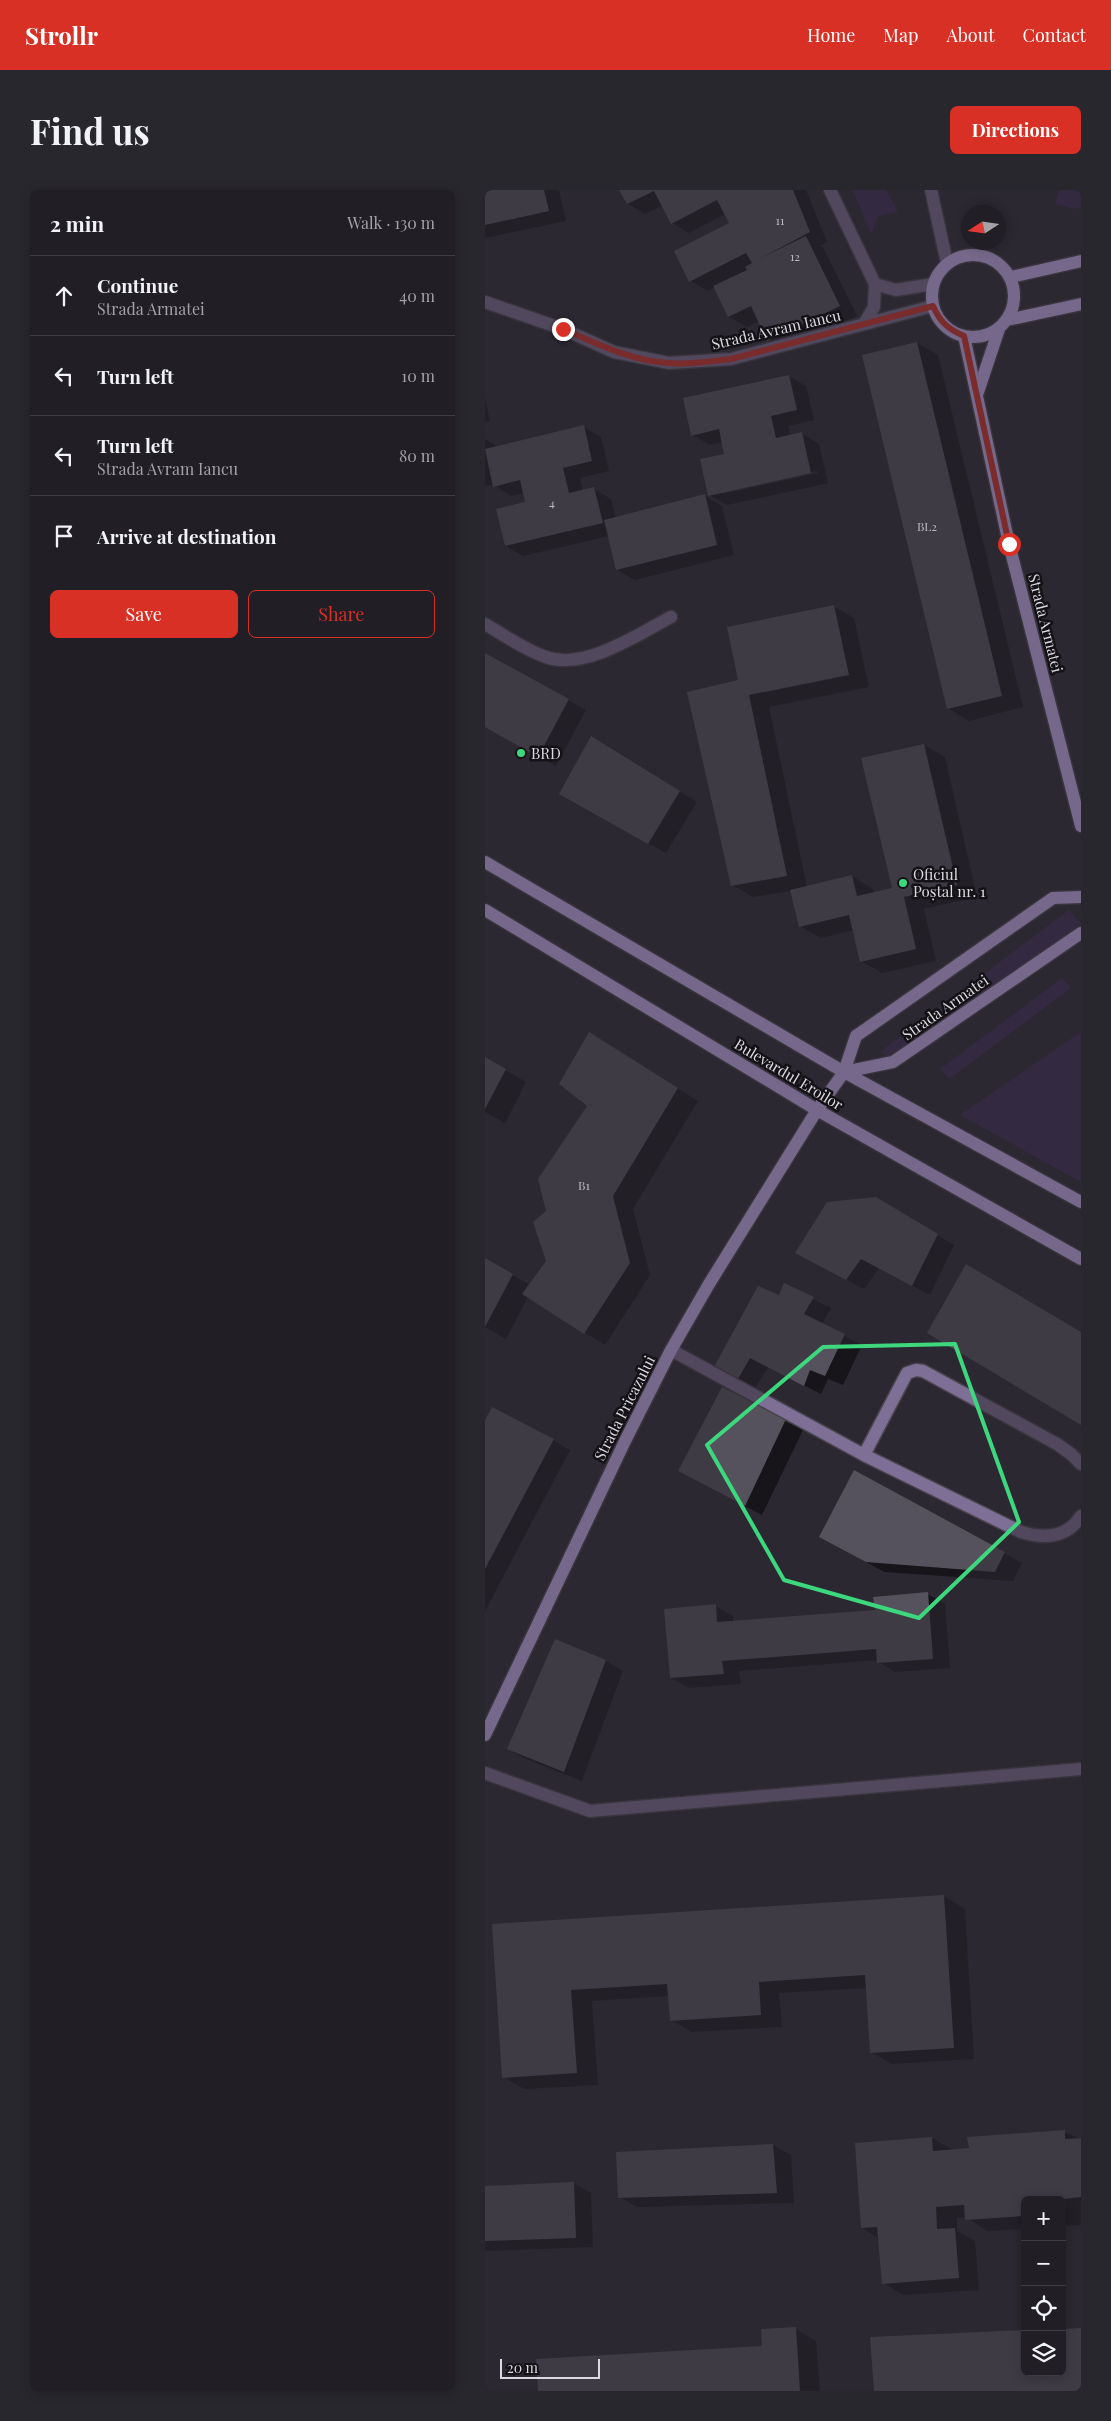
<!DOCTYPE html>
<html lang="en">
<head>
<meta charset="utf-8">
<style>
  :root { --surface:#211e26; --page:#29272e; --text:#f1f3f6; --muted:#a2a2a7; --line:#3e3c43; --accent:#d93025 }
  body { margin:0; font-family:"Playfair Display",serif; background:var(--page); color:var(--text) }
  .controls { position:absolute; right:15px; bottom:15px; display:grid; overflow:hidden; border-radius:8px; box-shadow:0 2px 12px #0003 }
  .controls button { width:45px; height:45px; display:grid; place-items:center; padding:0; border:0; border-bottom:1px solid var(--line); background:var(--surface); color:var(--text); font:25px sans-serif }
  .compass { position:absolute; left:476px; top:15px; width:45px; height:45px; border-radius:50%; background:var(--surface); box-shadow:0 2px 12px #0003; rotate:258deg }
  .scale { position:absolute; left:15px; bottom:12px; width:100px; box-sizing:border-box; padding-left:5px; border:2px solid #dcdae0; border-top:0; font-size:14px; line-height:18px; white-space:nowrap; color:#dcdae0; -webkit-text-stroke:4px #141216; paint-order:stroke }
  .stop { position:absolute; width:15px; height:15px; margin:-11px; border:4px solid #d93025; border-radius:50%; background:#fff }
  .stop.end { background:#d93025; border-color:#fff; box-shadow:0 1px 5px #0008 }
  .list { margin:0; padding:0; list-style:none }
  h2 { display:flex; justify-content:space-between; align-items:center; height:65px; margin:0; padding:0 20px; font-size:21px }
  h2 small { font-size:16px; font-weight:400; color:var(--muted) }
  .list li { display:grid; grid-template-columns:32px 1fr auto; gap:15px; align-items:center; box-sizing:border-box; height:80px; padding:0 20px; border-top:1px solid var(--line) }
  .list b { display:block; font-size:19px; white-space:nowrap }
  .list p { margin:0; font-size:16px; white-space:nowrap; color:var(--muted) }
  .list em { font-size:16px; font-style:normal; color:var(--muted) }
  .actions { display:flex; gap:10px; padding:15px 20px }
  .actions a { flex:1; padding:11px 0; border:1px solid var(--accent); border-radius:8px; text-align:center; font-size:18px; color:var(--accent) }
  .actions .main { background:var(--accent); color:#fff }
  .icon { flex:none; width:28px; height:28px; fill:none; stroke:currentColor; stroke-width:2; stroke-linecap:round; stroke-linejoin:round }
  .map { position:relative; flex:none; width:596px; height:2201px; overflow:hidden; border-radius:8px }
  header { display:flex; align-items:center; gap:30px; box-sizing:border-box; height:70px; padding:0 25px; background:var(--accent); color:#fff }
  header strong { font-size:24px }
  nav { display:flex; gap:28px; margin-inline-start:auto; font-size:18px }
  .intro { display:flex; align-items:center; justify-content:space-between; box-sizing:border-box; height:120px; padding:0 30px }
  h1 { margin:0; font-size:35px }
  .button { padding:12px 22px; border-radius:8px; background:var(--accent); color:#fff; font-size:18px; font-weight:700 }
  main { display:flex; gap:30px; padding:0 30px }
  aside { flex:1; background:var(--surface); border-radius:8px; box-shadow:0 2px 12px #0003 }
  .map>svg:first-child { display:block }
  .green { fill:#3d2c54 }
  .shadow { fill:#0007; fill-rule:evenodd }
  .building { fill:#56525d }
  .lines { fill:none; stroke-linecap:round; stroke-linejoin:round }
  .minor-casing { stroke:#48444e; stroke-width:15 }
  .major-casing { stroke:#48444e; stroke-width:15 }
  .minor { stroke:#7e6f96; stroke-width:12 }
  .major { stroke:#d0b6f7; stroke-width:12 }
  .route { stroke:#d93025; stroke-width:6 }
  .marked { fill:none; stroke:#3dd77d; stroke-width:4; stroke-linejoin:round }
  .poi-dot { fill:#3dd77d; stroke:#141216; stroke-width:2 }
  .labels { text-anchor:middle; dominant-baseline:central; stroke-width:5; stroke-linejoin:round; paint-order:stroke }
  .number-label { font-size:12px; fill:#bab8bf }
  .street-label { font-size:15px; fill:#dcdae0; stroke:#141216 }
  .poi-label { font-size:15px; fill:#dcdae0; stroke:#141216; text-anchor:start }
</style>
</head>
<body>
<header>
<strong>Strollr</strong>
<nav><a>Home</a><a>Map</a><a>About</a><a>Contact</a></nav>
</header>
<div class="intro"><h1>Find us</h1><a class="button">Directions</a></div>
<main>
<aside>
<h2>2 min<small>Walk · 130 m</small></h2>
<ul class="list">
<li><svg class="icon" aria-label="ahead" viewBox="0 0 24 24"><path d="M12 20V5M6 11l6-6 6 6"/></svg><div><b>Continue</b><p>Strada Armatei</p></div><em>40 m</em></li>
<li><svg class="icon" aria-label="left" viewBox="0 0 24 24"><path d="M17 20v-9H6M10 6l-5 5 5 5"/></svg><div><b>Turn left</b></div><em>10 m</em></li>
<li><svg class="icon" aria-label="left" viewBox="0 0 24 24"><path d="M17 20v-9H6M10 6l-5 5 5 5"/></svg><div><b>Turn left</b><p>Strada Avram Iancu</p></div><em>80 m</em></li>
<li><svg class="icon" aria-label="arrive" viewBox="0 0 24 24"><path d="M6 21V4h12l-3 4 3 4H6"/></svg><div><b>Arrive at destination</b></div></li>
</ul>
<div class="actions"><a class="main">Save</a><a>Share</a></div>
</aside>
<div class="map">
<svg width="596" height="2201" viewBox="0 0 596 2201">
  <rect width="100%" height="100%" fill="#2c2832"/>
  <path class="green" d="M 368,0 L 401,0 L 413,22 L 393,26 L 386,44 Z
    M 574,0 L 596,0 L 596,16 L 590,19 L 570,14 Z
    M 584,720 L 596,734 L 407,872 L 396,861 Z
    M 577,788 L 586,798 L 464,889 L 455,879 Z
    M 596,842 L 596,992 L 475,925 Z"/>
  <path class="shadow" d="M 0,0 L 74,0 L 81,31 L 0,48 Z
    M 136,0 L 321,0 L 342,52 L 335,56 L 338,57 L 372,126 L 301,160 L 283,150 L 274,131 L 262,137 L 244,127 L 230,97 L 223,101 L 205,91 L 245,34 L 240,24 L 204,43 L 187,33 L 178,15 L 160,24 L 143,14 Z
    M 432,153 L 453,165 L 538,517 L 484,531 L 463,518 Z
    M 303,186 L 321,196 L 329,230 L 303,236 L 305,246 L 317,244 L 334,254 L 343,293 L 242,315 L 224,305 L 241,265 L 238,252 L 225,255 L 208,245 ZM 332,281 L 333,283 L 237,304 L 237,302 Z
    M 0,208 L 5,231 L 0,232 Z
    M 98,237 L 116,247 L 124,281 L 95,288 L 98,301 L 109,299 L 126,309 L 131,328 L 220,306 L 237,316 L 249,365 L 150,390 L 132,380 L 124,346 L 38,366 L 21,356 L 41,313 L 39,303 L 26,306 L 9,295 L 0,296 L 0,249 L 10,255 L 10,257 Z
    M 348,416 L 369,428 L 384,497 L 284,517 L 322,697 L 367,686 L 388,699 L 389,703 L 408,699 L 439,555 L 460,567 L 492,707 L 439,719 L 451,771 L 397,783 L 376,771 L 369,740 L 336,748 L 315,736 L 306,701 L 268,707 L 247,695 L 255,491 Z
    M 0,465 L 101,520 L 71,576 L 0,536 Z
    M 123,558 L 212,612 L 181,663 L 75,604 Z
    M 105,844 L 213,911 L 148,1019 L 165,1085 L 120,1155 L 43,1107 L 21,1149 L 0,1137 L 0,1069 L 45,1095 L 62,1071 L 62,1022 L 104,915 Z
    M 0,869 L 41,892 L 20,933 L 0,922 Z
    M 391,1008 L 469,1055 L 445,1105 L 394,1078 L 379,1099 L 329,1072 Z
    M 300,1095 L 346,1118 L 337,1134 L 377,1155 L 358,1195 L 343,1189 L 336,1204 L 283,1177 L 270,1198 L 248,1186 Z
    M 238,1199 L 318,1240 L 277,1325 L 212,1291 Z
    M 0,1233 L 68,1250 L 85,1260 L 0,1421 Z
    M 370,1281 L 537,1373 L 528,1391 L 399,1382 L 353,1356 Z
    M 442,1404 L 460,1414 L 465,1478 L 410,1482 L 393,1472 L 393,1470 L 254,1481 L 256,1494 L 204,1498 L 186,1488 L 230,1416 L 248,1426 L 248,1432 L 391,1421 Z
    M 71,1450 L 121,1471 L 138,1481 L 97,1591 L 41,1569 L 24,1559 Z
    M 459,1706 L 480,1719 L 489,1869 L 407,1874 L 386,1862 L 382,1798 L 294,1803 L 297,1837 L 207,1842 L 186,1830 L 184,1806 L 107,1811 L 113,1895 L 39,1899 L 18,1887 L 8,1735 Z
    M 579,1942 L 596,1949 L 596,2035 L 577,2036 L 577,2010 L 540,2010 L 540,2039 L 502,2041 L 481,2027 L 472,2028 L 472,2041 L 490,2051 L 494,2100 L 419,2105 L 398,2093 L 394,2048 L 377,2038 L 447,1948 L 468,1960 Z
    M 288,1955 L 306,1965 L 309,2013 L 152,2017 L 135,2007 L 132,1963 Z
    M 88,1993 L 106,2003 L 108,2057 L 0,2061 L 0,1997 Z
    M 311,2139 L 331,2151 L 335,2201 L 54,2201 L 278,2158 Z"/>
  <path class="building" d="M 0,0 L 59,0 L 64,21 L 0,35 Z
    M 134,0 L 308,0 L 325,42 L 274,69 L 321,46 L 355,116 L 282,151 L 266,116 L 243,127 L 228,96 L 262,80 L 260,77 L 267,73 L 261,63 L 204,92 L 189,61 L 244,33 L 232,10 L 186,34 L 169,1 L 142,14 Z
    M 432,152 L 517,506 L 462,519 L 377,165 Z
    M 304,185 L 312,220 L 286,226 L 291,248 L 317,242 L 326,283 L 223,306 L 215,269 L 239,264 L 234,239 L 206,246 L 198,208 Z
    M 99,235 L 107,271 L 78,278 L 84,303 L 109,297 L 118,333 L 20,356 L 11,319 L 40,312 L 35,290 L 8,297 L 0,259 Z
    M 220,304 L 232,355 L 131,380 L 119,330 Z
    M 349,415 L 364,485 L 264,505 L 302,686 L 246,696 L 202,502 L 253,490 L 242,437 Z
    M 0,463 L 84,509 L 53,567 L 0,537 Z
    M 106,546 L 195,601 L 163,654 L 74,604 Z
    M 439,554 L 472,695 L 419,707 L 431,759 L 375,772 L 364,725 L 314,737 L 305,700 L 367,685 L 372,706 L 407,698 L 376,568 Z
    M 104,842 L 193,898 L 128,1006 L 145,1073 L 99,1144 L 37,1104 L 61,1071 L 48,1032 L 61,1021 L 53,989 L 102,916 L 74,894 Z
    M 0,867 L 21,879 L 0,919 Z
    M 391,1007 L 453,1044 L 427,1096 L 376,1069 L 361,1090 L 310,1063 L 342,1012 Z
    M 0,1068 L 28,1084 L 0,1137 Z
    M 481,1074 L 596,1142 L 596,1235 L 442,1143 Z
    M 299,1093 L 329,1107 L 319,1124 L 360,1144 L 340,1186 L 325,1180 L 319,1196 L 265,1168 L 253,1189 L 229,1177 L 273,1096 L 294,1105 Z
    M 237,1197 L 301,1229 L 260,1316 L 193,1281 Z
    M 7,1217 L 69,1249 L 0,1379 L 0,1230 Z
    M 369,1280 L 520,1362 L 510,1382 L 381,1372 L 334,1347 Z
    M 443,1402 L 448,1469 L 392,1473 L 391,1459 L 237,1471 L 239,1484 L 185,1488 L 179,1419 L 231,1414 L 232,1432 L 390,1420 L 388,1407 Z
    M 70,1449 L 121,1470 L 79,1582 L 22,1559 Z
    M 459,1705 L 469,1858 L 385,1863 L 380,1785 L 274,1792 L 276,1825 L 185,1831 L 182,1794 L 86,1800 L 92,1883 L 17,1888 L 7,1734 Z
    M 580,1940 L 580,1949 L 596,1948 L 596,2007 L 579,2009 L 580,2023 L 577,2023 L 577,2010 L 540,2010 L 540,2026 L 480,2030 L 479,2015 L 451,2017 L 452,2039 L 470,2038 L 474,2088 L 397,2094 L 392,2037 L 376,2038 L 370,1953 L 447,1947 L 448,1961 L 484,1958 L 482,1947 Z
    M 288,1954 L 292,2003 L 133,2008 L 131,1962 Z
    M 89,1992 L 91,2048 L 0,2051 L 0,1996 Z
    M 311,2137 L 315,2201 L 53,2201 L 51,2169 L 277,2156 L 276,2139 Z
    M 596,2138 L 596,2201 L 389,2201 L 385,2147 L 540,2140 L 540,2182 L 577,2182 L 577,2139 Z"/>
  <g class="lines">
    <defs>
      <path id="minor" d="M 345,0 L 390,94 L 411,100 L 448,94
        M 446,0 L 462,73
        M 0,112 L 78,139 L 129,162 L 184,173 L 246,169 L 448,116
        M 379,134 L 389,117 L 390,94
        M 0,434 C 19,445 40,460 61,467 C 99,481 152,445 186,427
        M 186,1160 L 379,1265 L 536,1342 C 559,1349 582,1348 596,1326
        M 379,1265 L 422,1183 L 431,1180 L 438,1181 L 572,1254 L 586,1264 L 596,1274
        M 0,1583 L 105,1621 L 596,1579"/>
      <path id="major" d="M447 106a41 41 0 1 1 82 0a41 41 0 1 1-82 0Z
        M 526,87 L 596,71
        M 522,130 L 596,114
        M 479,146 L 524,354 L 596,636
        M 492,205 L 514,139
        M 0,672 L 359,882 L 596,1012
        M 0,720 L 332,920 L 596,1069
        M 359,882 L 408,872 L 596,743
        M 0,1545 L 141,1249 L 186,1160 L 224,1094 L 332,920 L 359,882 L 371,846 L 568,708 L 596,707"/>
    </defs>
    <use href="#minor" class="minor-casing"/>
    <use href="#major" class="major-casing"/>
    <use href="#minor" class="minor"/>
    <use href="#major" class="major"/>
  </g>
  <g class="lines">
    <path class="route" d="M 78,139 C 112,154 147,171 184,173 C 205,175 226,171 246,169 L 448,116 C 455,132 463,139 479,146 L 524,354"/>
  </g>
  <path d="M0 0H596V2201H0ZM 470,1154 L 534,1332 L 434,1428 L 299,1390 L 222,1255 L 338,1157 Z" fill="#2c2832" fill-opacity=".55" fill-rule="evenodd"/>
  <path class="marked" d="M 470,1154 L 534,1332 L 434,1428 L 299,1390 L 222,1255 L 338,1157 Z"/>
  <g class="poi-dot">
    <circle cx="36" cy="563" r="5"/>
    <circle cx="418" cy="693" r="5"/>
  </g>
  <g class="labels">
    <g class="number-label">
      <text x="295" y="30">11</text>
      <text x="310" y="66">12</text>
      <text x="67" y="312">4</text>
      <text x="442" y="336">BL2</text>
      <text x="99" y="995">B1</text>
    </g>
    <g class="street-label">
      <text transform="translate(291 139) rotate(-13)">Strada Avram Iancu</text>
      <text transform="translate(561 433) rotate(76)">Strada Armatei</text>
      <text transform="translate(460 817) rotate(-35)">Strada Armatei</text>
      <text transform="translate(304 884) rotate(31)">Bulevardul Eroilor</text>
      <text transform="translate(139 1218) rotate(-63)">Strada Pricazului</text>
    </g>
    <g class="poi-label">
      <text x="46" y="563">BRD</text>
      <text x="428" y="684">Oficiul<tspan x="428" dy="17">Poștal nr. 1</tspan></text>
    </g>
  </g>
</svg>
<div class="controls">
<button>+</button>
<button>−</button>
<button><svg class="icon" aria-label="locate" viewBox="0 0 24 24"><circle cx="12" cy="12" r="6"/><path d="M12 2v4M12 18v4M2 12h4M18 12h4"/></svg></button>
<button><svg class="icon" aria-label="layers" viewBox="0 0 24 24"><path d="M12 4l9 5-9 5-9-5zM3 14l9 5 9-5"/></svg></button>
</div>
<svg class="compass" viewBox="-18 -18 36 36"><path d="M0-13l5 13h-10z" fill="#e53935"/><path d="M0 13l5-13h-10z" fill="#a2a2a7"/></svg>
<div class="scale">20 m</div>
<div class="stop" style="left:524px;top:354px"></div>
<div class="stop end" style="left:78px;top:139px"></div>
</div>
</main>
</body>
</html>
